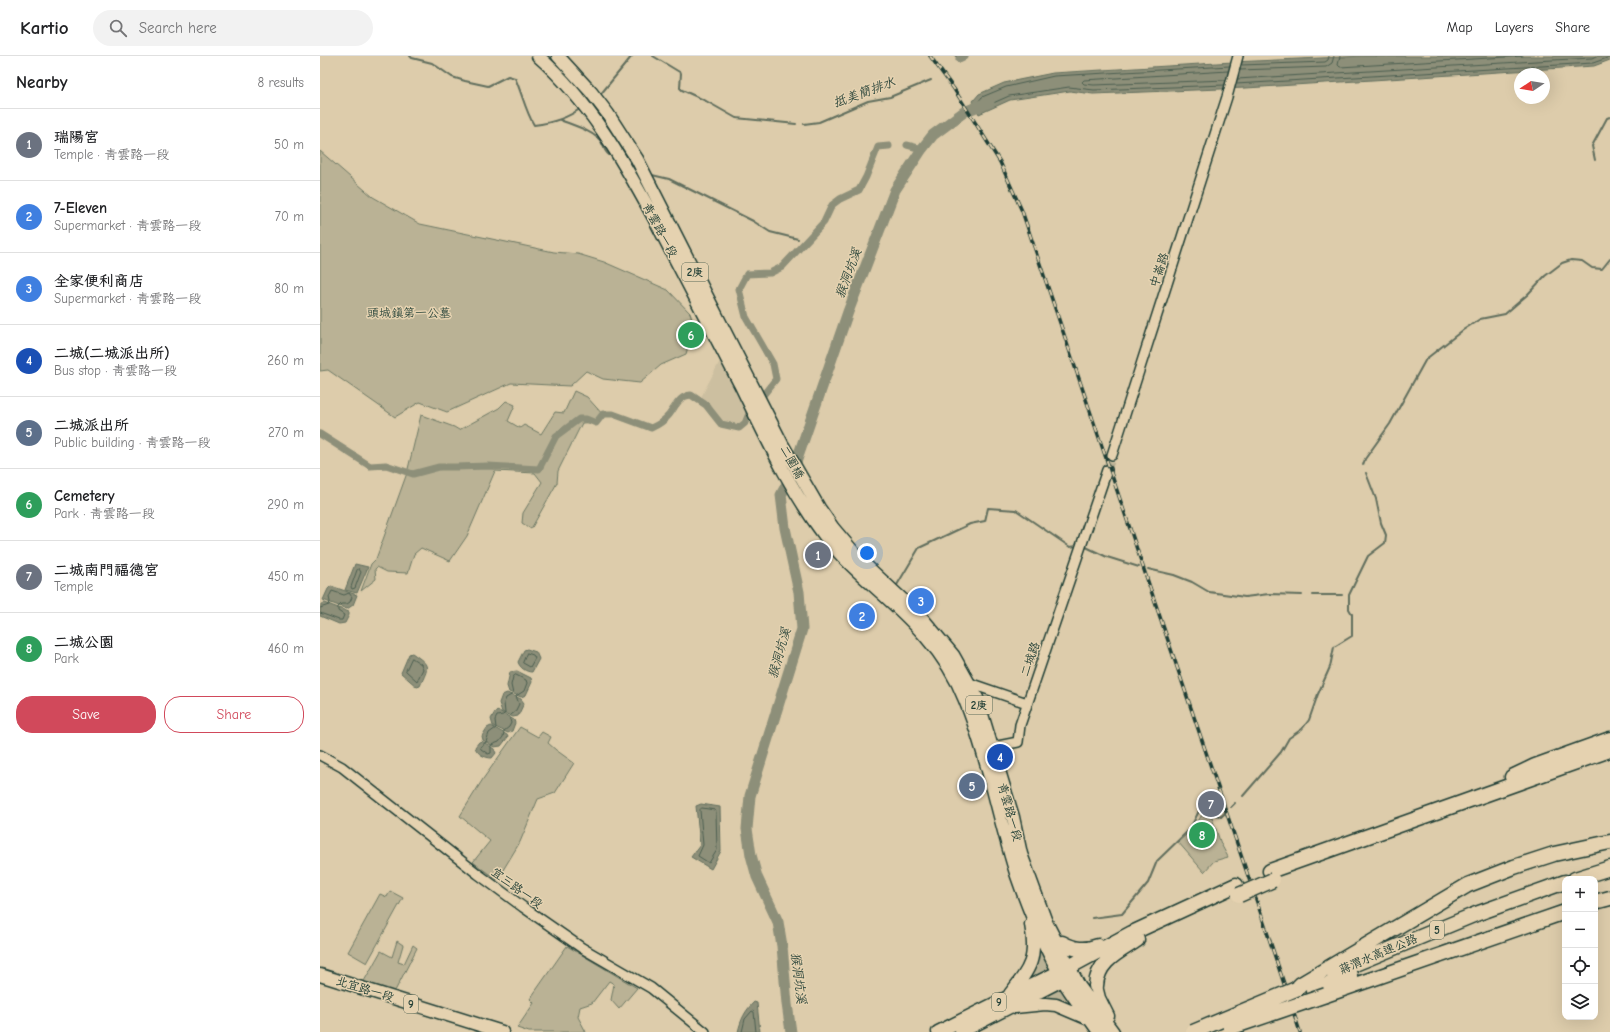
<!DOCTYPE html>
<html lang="en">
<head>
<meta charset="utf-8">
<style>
  :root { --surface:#fff; --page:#f2f2f2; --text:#202124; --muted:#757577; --line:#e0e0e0; --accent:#d1495b }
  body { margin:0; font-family:"Comic Neue","LXGW WenKai TC",sans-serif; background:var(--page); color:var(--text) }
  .controls { position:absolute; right:12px; bottom:12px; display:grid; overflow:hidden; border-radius:8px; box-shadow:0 4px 16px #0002 }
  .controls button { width:36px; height:36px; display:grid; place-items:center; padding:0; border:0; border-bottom:1px solid var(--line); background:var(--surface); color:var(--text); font:20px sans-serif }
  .compass { position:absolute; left:1194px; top:12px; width:36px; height:36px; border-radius:50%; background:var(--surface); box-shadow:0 4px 16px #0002; rotate:258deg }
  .you { position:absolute; left:547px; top:497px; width:14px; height:14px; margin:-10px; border:3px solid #fff; border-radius:50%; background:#1a73e8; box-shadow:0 0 0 6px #1a73e833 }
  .badge { display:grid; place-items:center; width:26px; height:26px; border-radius:50%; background:var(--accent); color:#fff; font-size:13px; font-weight:700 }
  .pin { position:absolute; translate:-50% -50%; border:2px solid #fff; box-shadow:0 1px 4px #0006 }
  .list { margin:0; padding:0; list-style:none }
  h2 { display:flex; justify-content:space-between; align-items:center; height:52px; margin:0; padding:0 16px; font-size:17px }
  h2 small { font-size:13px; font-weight:400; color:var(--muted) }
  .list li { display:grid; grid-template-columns:26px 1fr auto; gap:12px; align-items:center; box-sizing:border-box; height:72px; padding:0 16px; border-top:1px solid var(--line) }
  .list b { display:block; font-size:15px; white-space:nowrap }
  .list p { margin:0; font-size:13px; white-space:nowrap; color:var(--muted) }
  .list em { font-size:13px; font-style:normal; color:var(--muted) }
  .actions { display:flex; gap:8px; padding:12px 16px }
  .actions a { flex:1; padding:9px 0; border:1px solid var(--accent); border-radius:16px; text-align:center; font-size:14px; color:var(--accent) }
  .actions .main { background:var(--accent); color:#fff }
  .icon { flex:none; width:22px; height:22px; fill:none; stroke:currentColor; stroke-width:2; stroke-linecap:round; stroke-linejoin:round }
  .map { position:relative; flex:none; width:1290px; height:976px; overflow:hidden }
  header { display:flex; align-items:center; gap:24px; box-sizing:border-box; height:56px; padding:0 20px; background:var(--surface); border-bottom:1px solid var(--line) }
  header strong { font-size:19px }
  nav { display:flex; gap:22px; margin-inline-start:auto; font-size:14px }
  .search { width:280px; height:36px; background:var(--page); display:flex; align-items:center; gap:10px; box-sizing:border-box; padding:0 14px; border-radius:22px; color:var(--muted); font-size:15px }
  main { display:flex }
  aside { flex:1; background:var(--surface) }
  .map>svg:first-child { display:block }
  .built { fill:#ccbfa0 }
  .green { fill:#bab295; stroke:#6c7864 }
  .water { fill:#8d8f79; stroke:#616e5d }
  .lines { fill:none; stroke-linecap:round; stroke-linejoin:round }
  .shore { stroke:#4b5e50; stroke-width:1 }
  .stream { stroke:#616e5d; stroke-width:2 }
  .canal { stroke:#8d8f79; stroke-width:7 }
  .river { stroke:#8d8f79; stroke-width:11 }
  .minor-tunnel { stroke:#b7af93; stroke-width:9; stroke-dasharray:9 4.5; stroke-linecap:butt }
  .minor-casing { stroke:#1f3d34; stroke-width:12 }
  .major-casing { stroke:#1f3d34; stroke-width:15 }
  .highway-casing { stroke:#1f3d34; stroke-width:17 }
  .minor { stroke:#e5d2b0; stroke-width:9 }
  .major { stroke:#e5d2b0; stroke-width:12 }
  .highway { stroke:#e5d2b0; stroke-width:14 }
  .rail-casing { stroke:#1f3d34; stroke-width:3.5 }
  .rail { stroke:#e5d2b0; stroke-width:2; stroke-dasharray:6; stroke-linecap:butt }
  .highway-bridge-casing { stroke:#1f3d34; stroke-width:17; stroke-linecap:butt }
  .highway-bridge { stroke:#e5d2b0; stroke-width:14 }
  .labels { text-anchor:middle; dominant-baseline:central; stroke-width:3; stroke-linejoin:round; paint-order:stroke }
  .shield { fill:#e5d2b0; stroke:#5a6a59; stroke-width:1 }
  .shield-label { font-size:11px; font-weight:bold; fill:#1f3d34 }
  .street-label { font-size:12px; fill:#1f3d34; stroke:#e5d2b0 }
  .park-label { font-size:12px; fill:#2e493e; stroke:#e5d2b0 }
  .water-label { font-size:13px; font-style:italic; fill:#30493e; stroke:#e5d2b0 }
</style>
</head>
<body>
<header>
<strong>Kartio</strong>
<div class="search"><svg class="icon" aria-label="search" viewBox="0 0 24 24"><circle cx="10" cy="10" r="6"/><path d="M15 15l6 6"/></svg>Search here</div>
<nav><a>Map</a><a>Layers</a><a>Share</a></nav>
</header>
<main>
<aside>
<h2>Nearby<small>8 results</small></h2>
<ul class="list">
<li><span class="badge" style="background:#6b7280">1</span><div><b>瑞陽宮</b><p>Temple · 青雲路一段</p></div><em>50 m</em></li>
<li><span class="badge" style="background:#3f7fe0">2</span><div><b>7-Eleven</b><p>Supermarket · 青雲路一段</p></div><em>70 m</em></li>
<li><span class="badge" style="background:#3f7fe0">3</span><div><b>全家便利商店</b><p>Supermarket · 青雲路一段</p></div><em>80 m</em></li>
<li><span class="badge" style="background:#1a4fb4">4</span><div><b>二城(二城派出所)</b><p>Bus stop · 青雲路一段</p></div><em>260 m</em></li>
<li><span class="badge" style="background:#5c6f8a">5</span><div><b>二城派出所</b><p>Public building · 青雲路一段</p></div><em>270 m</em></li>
<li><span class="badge" style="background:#2e9e5b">6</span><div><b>Cemetery</b><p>Park · 青雲路一段</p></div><em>290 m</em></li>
<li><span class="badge" style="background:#6b7280">7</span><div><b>二城南門福德宮</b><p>Temple</p></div><em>450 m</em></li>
<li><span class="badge" style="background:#2e9e5b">8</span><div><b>二城公園</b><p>Park</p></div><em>460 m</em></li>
</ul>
<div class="actions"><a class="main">Save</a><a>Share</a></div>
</aside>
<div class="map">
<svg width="1290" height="976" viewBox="0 0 1290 976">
  <rect width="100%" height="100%" fill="#ddccab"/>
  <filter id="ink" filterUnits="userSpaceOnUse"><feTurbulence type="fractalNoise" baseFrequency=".025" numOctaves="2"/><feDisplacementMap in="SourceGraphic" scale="8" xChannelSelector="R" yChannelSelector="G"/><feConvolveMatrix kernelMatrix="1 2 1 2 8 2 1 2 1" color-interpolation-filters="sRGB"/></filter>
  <g filter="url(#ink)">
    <path class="built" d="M 401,303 L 427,352 L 420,368 L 416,369 L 411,369 L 404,366 L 380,343 Z"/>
    <path class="green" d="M 0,95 L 53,141 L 100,168 L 234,196 L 258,198 L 284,206 L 348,234 L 370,257 L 374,269 L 366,298 L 341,309 L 320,327 L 283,323 L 266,315 L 250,330 L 191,327 L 127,356 L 100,346 L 75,361 L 8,314 L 0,315 Z
      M 254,335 L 267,341 L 284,360 L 277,366 L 262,367 L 238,415 L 237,427 L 211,473 L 202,467 L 203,457 L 222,426 L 215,417 L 175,415 L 147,480 L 130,505 L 101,492 L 94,498 L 88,517 L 67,516 L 57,511 L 55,513 L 56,523 L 41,535 L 51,508 L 56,503 L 87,417 L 101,359 L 134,371 L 139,374 L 179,352 L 186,345 L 195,349 L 188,365 L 200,372 L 204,369 L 221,378 L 235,356 L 244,357 Z
      M 200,671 L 218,681 L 222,676 L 231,681 L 228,687 L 236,694 L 254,707 L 235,737 L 218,743 L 200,786 L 177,824 L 153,806 L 170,785 L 140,760 L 163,723 Z
      M 883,757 L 892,762 L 901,788 L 908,801 L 894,805 L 884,816 L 858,786 L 874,772 Z
      M 70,835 L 83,842 L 47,907 L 28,896 L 60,838 L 67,841 Z
      M 77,885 L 83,889 L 78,906 L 84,908 L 93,889 L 97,892 L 74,937 L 43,927 L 61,895 L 72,901 Z
      M 247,890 L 317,932 L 299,953 L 291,944 L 294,928 L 289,925 L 272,947 L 260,951 L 258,961 L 266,976 L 209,976 L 197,972 L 214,947 L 210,943 Z
      M 722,894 L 733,916 L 707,926 L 714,914 L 720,895 Z
      M 742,932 L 754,946 L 753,952 L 719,943 L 720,941 Z"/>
    <path class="water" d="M 1045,0 L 1290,0 L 1290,4 L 1274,10 L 926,32 L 773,38 L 750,35 L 690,44 L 659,58 L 653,45 L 659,38 L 684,27 L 733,17 L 913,6 Z
      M 35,508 L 48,511 L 37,537 L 25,534 Z
      M 11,530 L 37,539 L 33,549 L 27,553 L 3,544 L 8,533 Z
      M 5,547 L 29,556 L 29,559 L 25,567 L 19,568 L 0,560 L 1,548 Z
      M 207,593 L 216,596 L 219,603 L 212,616 C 206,616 200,612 198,606 L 204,594 Z
      M 92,597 C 111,610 109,610 100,630 L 97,631 L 81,617 L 89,598 Z
      M 197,615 L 211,622 L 212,626 L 206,639 L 201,641 L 189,636 L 187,630 L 190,616 Z
      M 187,637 L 201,643 L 204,647 L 198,660 L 193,661 L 182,656 L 179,647 L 182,639 Z
      M 179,655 L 194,664 L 195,667 L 192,675 L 188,677 L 173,670 L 171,663 L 175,656 Z
      M 171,670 L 187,679 L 188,681 L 181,690 L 174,691 L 163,684 L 162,680 L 167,672 Z
      M 162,685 L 174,693 L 176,697 L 172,702 C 165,702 157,698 155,691 L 159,686 Z
      M 381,748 L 400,751 L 401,795 L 391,813 L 371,801 L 380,789 L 376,750 Z
      M 434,946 L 437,947 L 440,976 L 418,976 C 421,963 425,955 434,946 Z"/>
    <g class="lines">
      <path class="shore" d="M 1020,0 L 1018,9 L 1020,11 L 1203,0
        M 921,9 L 1005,6 L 1008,4 L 1009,0
        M 920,14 L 1006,11 L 1012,7 L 1014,0
        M 917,23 L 1233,4 L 1272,2 L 1276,0
        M 906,24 L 774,29 L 764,28 L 762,26 L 764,24 L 908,15
        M 916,28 L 1273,7 L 1290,1
        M 905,29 L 774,34 L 749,31 L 689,40 L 662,52 L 658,46 L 662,41 L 686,31 L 734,20 L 910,10
        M 39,513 L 41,516 L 35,532 L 32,533 L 31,531 L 37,514 Z
        M 0,552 L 9,549 L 10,546 L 9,541 L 12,535 L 24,539 L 29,537 L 32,541 L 30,546 L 27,548 L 21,548 L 18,551 L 18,555 L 24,559 L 22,564 L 19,564 L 0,557
        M 207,597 L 213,599 L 215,602 L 210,611 L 203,607 Z
        M 92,602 L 101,608 L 103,613 L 97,625 L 86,615 Z
        M 196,619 L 206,624 L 207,627 L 204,635 L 196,640 L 199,648 L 195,656 L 189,660 L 191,667 L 189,671 L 184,675 L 183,681 L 179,686 L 171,689 L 171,697 L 168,698 L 161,693 L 160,691 L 166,686 L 169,677 L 176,672 L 175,664 L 177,660 L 183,659 L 185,657 L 184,647 L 186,642 L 193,638 L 191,629 L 193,621 Z
        M 382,752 L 395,754 L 396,756 L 397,794 L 389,807 L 378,800 L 383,789 L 380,754 Z
        M 422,976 L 425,963 L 432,955 L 434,956 L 436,976"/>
      <path class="stream" d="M 90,0 L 92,2 L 112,7 L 132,21 L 145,25 L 168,30 L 188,20 L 195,22 C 202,37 205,54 214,69 C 231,67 248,62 261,52
        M 333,0 L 361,17 L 360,32 L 362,34 L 386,45 L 416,62 L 476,68
        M 636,0 L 639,3
        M 280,39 L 312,0
        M 240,64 C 253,69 268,73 279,83 C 284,87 283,95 289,99
        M 484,68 L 499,66 L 548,45 L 570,41 L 611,24
        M 1275,104 L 1272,90 L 1287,62 L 1290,61
        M 332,119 L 349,123 L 433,165 L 450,176 L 478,183
        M 483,185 L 488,185
        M 1043,409 L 1045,403 L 1070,368 L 1106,303 L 1143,274 L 1160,263 L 1185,258 L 1207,239 L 1225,220 L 1242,207 L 1251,204 L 1262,205 L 1272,212 L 1282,213 L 1290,203
        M 764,490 L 787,501 L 819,511
        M 828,513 L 854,519 L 872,526 L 889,536 L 925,541 L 949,538 L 982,539
        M 577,529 L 599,492 L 650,468 L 665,465 L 668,452 L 696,454 L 750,491 L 757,490
        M 993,539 L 1022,539
        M 923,740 L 961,696 L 969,682 L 982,673 L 989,664 L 998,638 L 1010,611 L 1014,591 L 1032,580 L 1032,558 L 1029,553 L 1029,539 L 1048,500 L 1065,487 L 1066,479 L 1061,467 L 1056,443 L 1046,417
        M 911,751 L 915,747
        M 772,862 L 802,858 L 828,827 L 837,805 L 870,773 L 882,749 L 895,758 L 901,761 L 905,757"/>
      <path class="canal" d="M 639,3 L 645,0
        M 587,89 L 602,93
        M 444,338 L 456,323 L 453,308 L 426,261 L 419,233 L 427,218 L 450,217 L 462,211 L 504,166 L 512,149 L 520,143 L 539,134 L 546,121 L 558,91 L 569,90
        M 0,378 L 50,410 L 66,409 L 93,418 L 119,411 L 136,411 L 168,410 L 219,413 L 236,380 L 259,363 L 266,363 L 276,367 L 283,358 L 293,358 L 331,372 C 338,369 344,365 349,359 C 356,350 359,340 371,339 L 386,349 L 401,368 L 419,372 L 425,367 L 429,357"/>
      <path class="river" d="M 471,976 L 467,948 L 462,890 L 458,866 L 437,821 L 431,799 L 427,773 L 430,740 L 482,573 L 479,536 L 465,472 L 461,439 L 472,418 L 528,256 L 575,134 L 602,93 L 613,79 L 644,56 L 669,46"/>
      <path class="minor-tunnel" d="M 787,414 L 792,399"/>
      <defs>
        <path id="minor" d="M 792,399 L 907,41 L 918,0
          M 649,627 L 707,647
          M 666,690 L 673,691 L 698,686 L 700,669 L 787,414
          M 0,699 L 22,711 L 158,818 L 203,851 L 262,892 L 331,932 L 385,976"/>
        <path id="major" d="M 218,0 C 269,45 302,103 334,162 C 363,218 392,274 421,330 C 446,381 470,434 505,480 C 534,518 575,544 606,581 C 622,599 636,621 645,644 C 668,700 678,762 697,820 C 710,858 726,895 746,929 C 756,945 768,960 779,976
          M 238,0 L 271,36 L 288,58 L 317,103 L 462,388 L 499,452 L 513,472 L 541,505 L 602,562 L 633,599 L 657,642 L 693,761 L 701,798 L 726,866 L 759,930 L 793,976
          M 0,919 L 182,976
          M 776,930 L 779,942 L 788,960
          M 690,938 C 711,911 717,903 711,868
          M 695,951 L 725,948 L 736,949 L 769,963
          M 618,976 L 746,912
          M 641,976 L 750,920"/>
        <path id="highway" d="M 1192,721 L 1215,710 L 1290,683
          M 950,815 L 1290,694
          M 1255,823 L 1290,812
          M 1275,846 L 1290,842
          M 742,887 C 755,894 764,895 778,890
          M 749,911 L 812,877 L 916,829
          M 1013,917 L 1156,858 L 1245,826
          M 776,930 C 777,905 799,896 817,884
          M 976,933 L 981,928 L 1148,829 L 1194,811 L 1234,798 L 1290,786
          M 993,935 L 1030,919
          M 1006,939 L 1245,856
          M 899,976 L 910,972"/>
      </defs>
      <use href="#minor" class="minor-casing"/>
      <use href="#major" class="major-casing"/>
      <use href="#highway" class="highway-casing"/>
      <use href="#minor" class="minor"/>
      <use href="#major" class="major"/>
      <use href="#highway" class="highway"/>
      <defs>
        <path id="rail" d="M 610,0 L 634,33 L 680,106 L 702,155 L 941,858 L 980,976"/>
      </defs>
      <use href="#rail" class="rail-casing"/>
      <use href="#rail" class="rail"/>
      <defs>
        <path id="highway-bridge" d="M 919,839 L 953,824
          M 910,972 L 1006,939
          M 873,976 L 976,933"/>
      </defs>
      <use href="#highway-bridge" class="highway-bridge-casing"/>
      <use href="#highway-bridge" class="highway-bridge"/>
    </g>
  </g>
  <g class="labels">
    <g class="shield">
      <rect x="362" y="207" width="26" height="18" rx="3"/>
      <rect x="646" y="640" width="26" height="18" rx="3"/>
      <rect x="1110" y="865" width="14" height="18" rx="3"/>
      <rect x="672" y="937" width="14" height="18" rx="3"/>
      <rect x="84" y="939" width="14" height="18" rx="3"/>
    </g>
    <g class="shield-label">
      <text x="375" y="216">2庚</text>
      <text x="659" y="649">2庚</text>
      <text x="1117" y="874">5</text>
      <text x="679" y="946">9</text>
      <text x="91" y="948">9</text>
    </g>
    <g class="street-label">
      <text transform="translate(340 174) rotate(62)">青雲路一段</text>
      <text transform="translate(839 214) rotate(-72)">中崙路</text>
      <text transform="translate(472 406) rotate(61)">二圍橋</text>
      <text transform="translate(710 603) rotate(-71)">二城路</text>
      <text transform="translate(690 756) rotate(74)">青雲路一段</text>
      <text transform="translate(197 832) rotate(36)">宜三路一段</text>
      <text transform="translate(1058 898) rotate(-23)">蔣渭水高速公路</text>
      <text transform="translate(45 933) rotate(17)">北宜路一段</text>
    </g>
    <g class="park-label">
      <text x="89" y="257">頭城鎮第一公墓</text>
    </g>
    <g class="water-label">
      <text transform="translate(544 36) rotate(-20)">抵美簡排水</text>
      <text transform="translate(528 217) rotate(-69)">猴洞坑溪</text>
      <text transform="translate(459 597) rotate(-74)">猴洞坑溪</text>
      <text transform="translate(479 922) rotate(83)">猴洞坑溪</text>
    </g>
  </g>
</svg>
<div class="controls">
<button>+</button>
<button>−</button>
<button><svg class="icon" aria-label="locate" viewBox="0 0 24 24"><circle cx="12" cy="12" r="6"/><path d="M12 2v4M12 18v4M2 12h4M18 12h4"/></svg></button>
<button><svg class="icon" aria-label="layers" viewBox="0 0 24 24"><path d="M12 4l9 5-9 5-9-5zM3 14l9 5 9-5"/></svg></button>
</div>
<svg class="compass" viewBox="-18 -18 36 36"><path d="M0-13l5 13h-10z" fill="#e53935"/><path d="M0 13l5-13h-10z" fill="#757577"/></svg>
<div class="you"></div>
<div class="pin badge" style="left:498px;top:499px;background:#6b7280">1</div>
<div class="pin badge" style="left:542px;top:560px;background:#3f7fe0">2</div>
<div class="pin badge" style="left:601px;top:545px;background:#3f7fe0">3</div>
<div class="pin badge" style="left:680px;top:701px;background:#1a4fb4">4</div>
<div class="pin badge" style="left:652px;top:730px;background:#5c6f8a">5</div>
<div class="pin badge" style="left:371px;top:279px;background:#2e9e5b">6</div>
<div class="pin badge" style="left:891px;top:748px;background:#6b7280">7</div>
<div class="pin badge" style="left:882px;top:779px;background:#2e9e5b">8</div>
</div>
</main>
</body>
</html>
